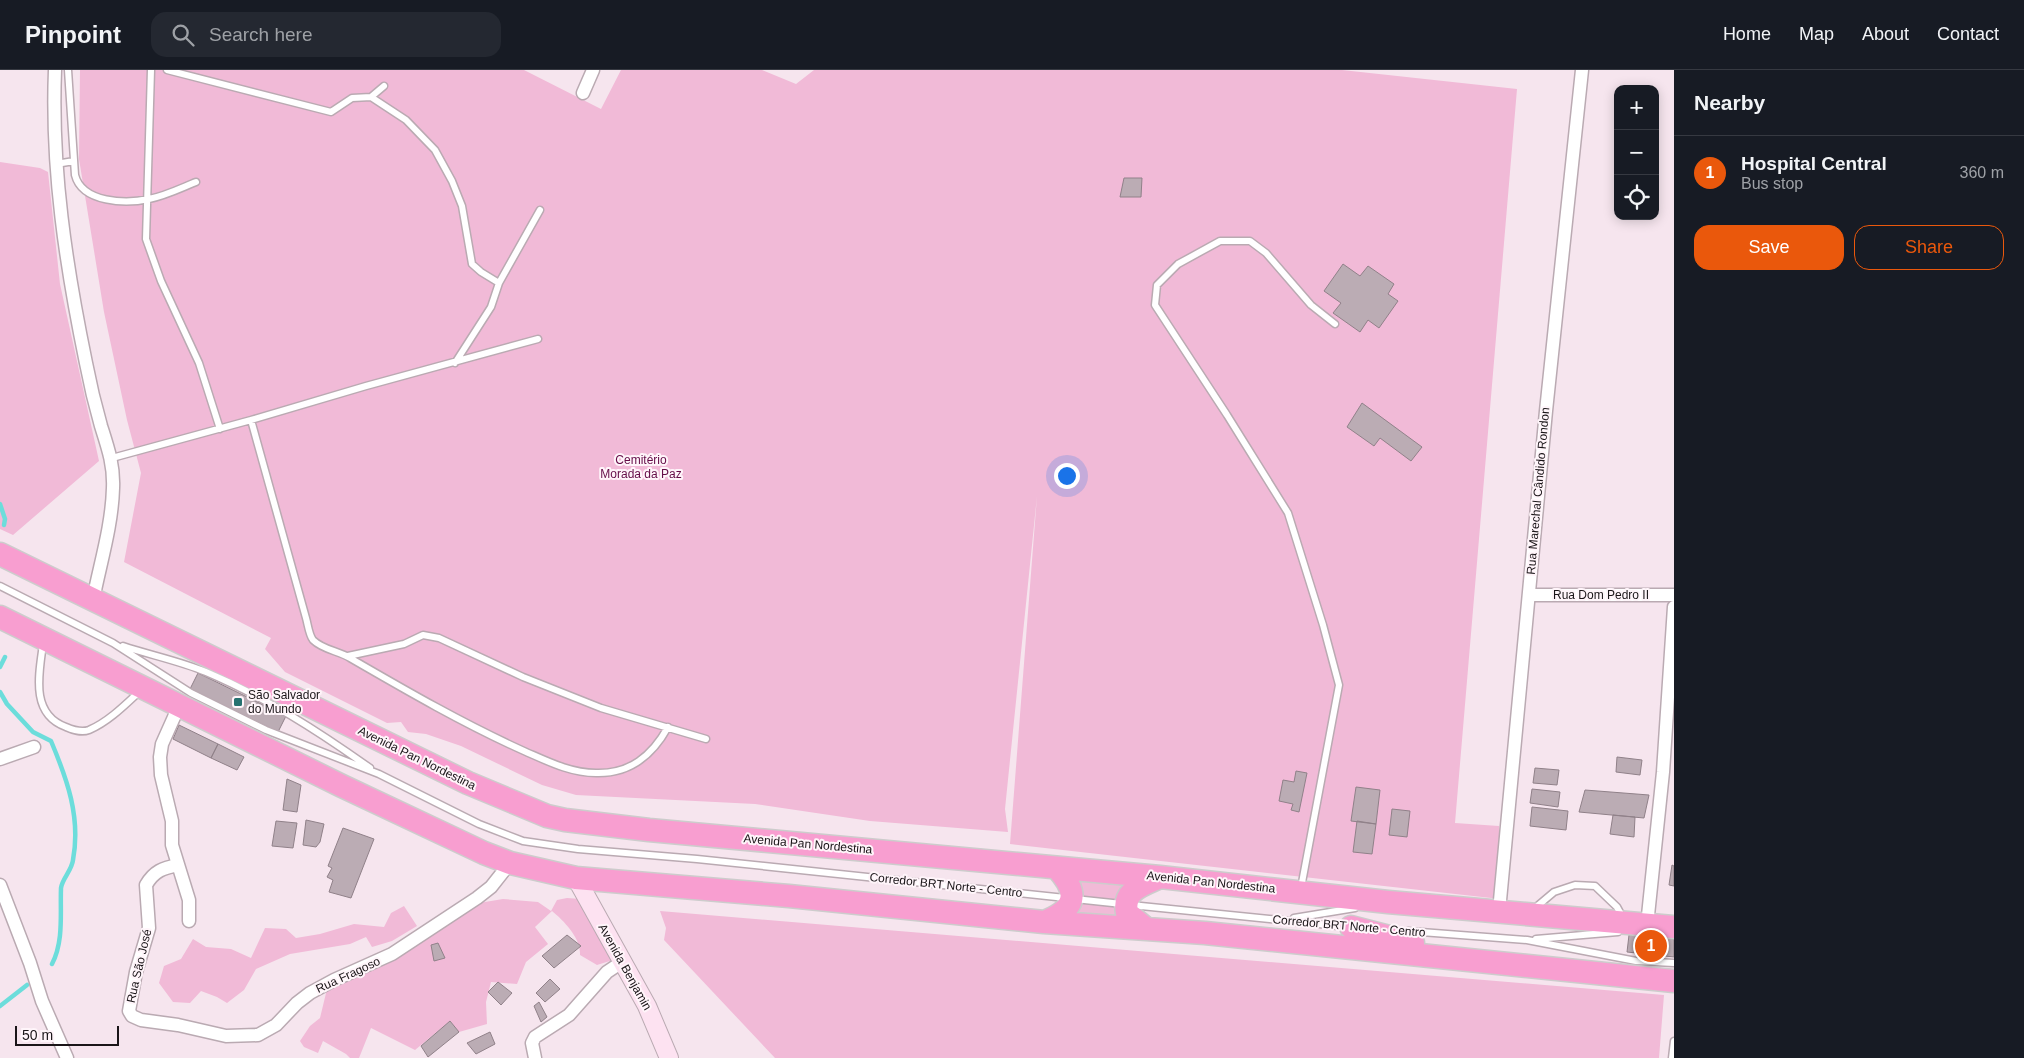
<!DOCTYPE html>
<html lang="en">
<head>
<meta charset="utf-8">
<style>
  :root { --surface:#171b24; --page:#242831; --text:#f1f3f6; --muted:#9ea1a6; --line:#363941; --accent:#ea580c }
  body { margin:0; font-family:Helvetica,sans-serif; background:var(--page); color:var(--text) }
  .controls { position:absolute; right:15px; top:15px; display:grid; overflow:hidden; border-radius:10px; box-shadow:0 2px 12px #0003 }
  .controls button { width:45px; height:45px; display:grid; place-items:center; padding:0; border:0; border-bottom:1px solid var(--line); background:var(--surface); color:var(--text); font:25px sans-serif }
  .scale { position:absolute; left:15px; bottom:12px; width:104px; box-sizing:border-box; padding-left:5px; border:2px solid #1a1518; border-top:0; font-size:14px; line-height:18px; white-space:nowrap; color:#1a1518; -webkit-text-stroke:4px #fff5fa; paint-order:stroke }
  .you { position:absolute; left:1066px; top:405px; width:18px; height:18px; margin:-12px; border:4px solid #fff; border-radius:50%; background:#1a73e8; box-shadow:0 0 0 8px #1a73e833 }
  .badge { display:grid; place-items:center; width:32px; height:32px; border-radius:50%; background:var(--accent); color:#fff; font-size:16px; font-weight:700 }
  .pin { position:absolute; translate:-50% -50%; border:2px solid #fff; box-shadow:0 1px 5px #0006 }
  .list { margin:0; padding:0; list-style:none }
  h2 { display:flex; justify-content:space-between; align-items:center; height:65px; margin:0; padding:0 20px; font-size:21px }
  h2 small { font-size:16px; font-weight:400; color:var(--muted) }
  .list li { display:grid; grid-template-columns:32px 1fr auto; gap:15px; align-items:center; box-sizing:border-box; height:75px; padding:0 20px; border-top:1px solid var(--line) }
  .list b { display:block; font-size:19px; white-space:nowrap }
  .list p { margin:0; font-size:16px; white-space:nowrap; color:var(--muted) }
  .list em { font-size:16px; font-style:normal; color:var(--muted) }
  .actions { display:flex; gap:10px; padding:15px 20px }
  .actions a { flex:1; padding:11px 0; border:1px solid var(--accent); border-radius:15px; text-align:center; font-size:18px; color:var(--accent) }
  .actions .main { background:var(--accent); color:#fff }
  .icon { flex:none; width:28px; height:28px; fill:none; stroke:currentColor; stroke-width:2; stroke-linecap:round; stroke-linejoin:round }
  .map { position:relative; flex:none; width:1674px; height:988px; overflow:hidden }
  header { display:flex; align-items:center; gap:30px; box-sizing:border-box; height:70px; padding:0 25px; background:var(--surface); border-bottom:1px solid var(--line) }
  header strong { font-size:24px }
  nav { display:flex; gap:28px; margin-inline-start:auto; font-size:18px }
  .search { width:350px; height:45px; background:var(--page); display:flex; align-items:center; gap:12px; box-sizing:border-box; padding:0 18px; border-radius:15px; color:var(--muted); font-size:19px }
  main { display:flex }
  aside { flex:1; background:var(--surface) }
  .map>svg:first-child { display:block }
  .green { fill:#f1bad7 }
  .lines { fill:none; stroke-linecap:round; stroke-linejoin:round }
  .stream { stroke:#6cdddb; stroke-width:4.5 }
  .building { fill:#bbacb4; stroke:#908189 }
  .lane-casing { stroke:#baaab2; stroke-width:9 }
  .street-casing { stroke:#baaab2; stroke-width:15 }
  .secondary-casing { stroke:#baaab2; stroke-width:20 }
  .highway-casing { stroke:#cdcccc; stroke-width:25 }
  .lane { stroke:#fff; stroke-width:6 }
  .street { stroke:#fff; stroke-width:12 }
  .secondary { stroke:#fde2f1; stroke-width:18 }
  .highway { stroke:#f89ed0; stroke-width:22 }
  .poi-dot { fill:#267170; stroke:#fff5fa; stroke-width:2 }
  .labels { text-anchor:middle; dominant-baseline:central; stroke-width:4; stroke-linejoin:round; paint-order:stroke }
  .park-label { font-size:12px; fill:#650d48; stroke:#fff5fa }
  .street-label { font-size:12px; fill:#1a1518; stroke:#fff5fa }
  .poi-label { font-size:12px; fill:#1a1518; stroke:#fff5fa; text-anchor:start }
</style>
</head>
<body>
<header>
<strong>Pinpoint</strong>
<div class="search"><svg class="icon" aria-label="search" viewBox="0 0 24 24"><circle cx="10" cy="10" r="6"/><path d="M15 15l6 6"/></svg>Search here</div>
<nav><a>Home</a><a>Map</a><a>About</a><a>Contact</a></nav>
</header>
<main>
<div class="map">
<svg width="1674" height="988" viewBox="0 0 1674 988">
  <rect width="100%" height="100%" fill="#f6e5ee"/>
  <path class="green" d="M 80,0 L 524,0 L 601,39 L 621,0 L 762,0 L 796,14 L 814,0 L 1342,0 L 1517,19 L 1455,753 L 1499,756 L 1500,829 L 1010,774 L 1037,426 L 1005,739 L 1008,762 L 870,751 L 755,734 L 576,725 L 542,715 L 461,676 L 426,664 L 408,662 L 401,652 L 387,653 L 285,602 L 265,579 L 271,568 L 124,492 L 141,403 L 127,350 L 104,242 L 79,89 Z
    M 0,92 L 40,98 L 48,102 L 60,214 L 99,391 L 13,465 L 0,459 Z
    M 1057,798 L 1160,807 L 1133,821 L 1144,857 L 1059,845 L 1068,838 Z
    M 567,828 L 581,829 L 616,889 L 597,895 L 580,885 C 581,868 564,851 552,841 L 535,857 L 548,874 L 526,892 L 517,914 L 491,912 L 486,932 L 487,954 L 459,962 L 450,951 L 415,980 L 371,958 L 359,988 L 350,988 L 346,984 L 323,971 L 318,983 L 304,977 L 300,971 L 310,956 L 320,948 L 327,919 L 479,833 L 503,829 L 538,832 L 551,841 L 557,830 Z
    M 404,836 L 417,856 L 392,871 L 372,877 L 366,867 L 350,874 L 290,884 L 256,899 L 244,920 L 227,933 L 217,927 L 201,921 L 190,933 L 173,932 L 159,913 L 164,896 L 181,889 L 193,869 L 206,877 L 231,879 L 251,888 L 265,858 L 286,859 L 296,868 L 320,864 L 354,854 L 384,857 L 391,843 Z
    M 660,841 L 1664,925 L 1659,988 L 775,988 L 664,870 L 666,858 Z"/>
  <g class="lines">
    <path class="stream" d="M 0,434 L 5,449 L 4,455
      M 0,597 L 5,587
      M 0,622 L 7,634 L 33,662 L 51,671 C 67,709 81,747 73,790 C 72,800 62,809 61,818 C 60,843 64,871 52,894
      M 0,936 L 27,915"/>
  </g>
  <path class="building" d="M 1124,108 L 1142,108 L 1141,127 L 1120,127 Z
    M 1343,194 L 1360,206 L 1368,196 L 1394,214 L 1388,224 L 1398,231 L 1379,258 L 1368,250 L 1360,262 L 1333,243 L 1341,233 L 1324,221 Z
    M 1362,333 L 1422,377 L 1411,391 L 1380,368 L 1374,376 L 1347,357 Z
    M 198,603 L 286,646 L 278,662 L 190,619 Z
    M 179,655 L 218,674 L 211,688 L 173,669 Z
    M 218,674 L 244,687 L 237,700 L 211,688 Z
    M 1617,687 L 1642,690 L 1640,705 L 1616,702 Z
    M 1535,698 L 1559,700 L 1557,715 L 1533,713 Z
    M 1296,701 L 1307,703 L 1299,742 L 1291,740 L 1293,734 L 1279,731 L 1283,710 L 1294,712 Z
    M 287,709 L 301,715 L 297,742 L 283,740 Z
    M 1356,717 L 1380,720 L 1376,754 L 1351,751 Z
    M 1532,719 L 1560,722 L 1558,737 L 1530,733 Z
    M 1585,720 L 1649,725 L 1644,748 L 1579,742 Z
    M 1532,737 L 1568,741 L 1566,760 L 1530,756 Z
    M 1392,739 L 1410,741 L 1407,767 L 1389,765 Z
    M 1613,745 L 1635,747 L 1634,767 L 1610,764 Z
    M 306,750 L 324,754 L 320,772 L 316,777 L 303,775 Z
    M 276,751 L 297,753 L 293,778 L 272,776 Z
    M 1357,751 L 1376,754 L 1372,784 L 1353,782 Z
    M 343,758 L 374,769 L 351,828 L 329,822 L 333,810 L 327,807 L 332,798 L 328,796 Z
    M 1672,795 L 1674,796 L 1674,816 L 1669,815 Z
    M 567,865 L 581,876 L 554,898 L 542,886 Z
    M 1629,865 L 1674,869 L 1674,887 L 1627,882 Z
    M 438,873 L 445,888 L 434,891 L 431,875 Z
    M 550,909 L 560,919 L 545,932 L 536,923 Z
    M 498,912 L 512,923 L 501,935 L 488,922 Z
    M 539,932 L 547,947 L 541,952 L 534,936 Z
    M 450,951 L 459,962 L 428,987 L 421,976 Z
    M 490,962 L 495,974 L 476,984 L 467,973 Z"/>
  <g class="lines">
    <defs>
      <path id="lane" d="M 68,0 L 75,105 C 82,133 126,134 149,129 C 165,126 181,118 196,112
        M 151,0 L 146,169 L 161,211 L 199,293 L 220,359
        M 167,0 L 331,42 L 352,28 L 371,27 L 384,16
        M 371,27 L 406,50 L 435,80 L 452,111 L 462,136 L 472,194 L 481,202 L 499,213 L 491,237 L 455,293
        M 56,94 L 74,91
        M 499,213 L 540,140
        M 251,350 L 306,548 C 308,555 309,565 313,570 C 323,580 339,581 350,588 C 407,621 464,654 524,681 C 547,691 570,703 596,703 C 630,704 652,686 668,657
        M 112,388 L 251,350 L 366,316 L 538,269
        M 0,516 L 113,573 L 191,623 L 266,660 L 379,704 L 479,754 L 523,771 L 578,779 L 697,789 L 1122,834
        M 43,574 C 39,604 30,644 66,657 C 73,660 81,663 89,660 C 108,652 125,635 140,621
        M 123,576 C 150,585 180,591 206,602 C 265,627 318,661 370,698
        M 348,586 L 404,574 L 423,565 L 439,568 L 523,607 L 601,638 L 706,669
        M 1301,818 L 1339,615 L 1323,555 L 1288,443 L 1227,345 L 1155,235 L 1157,215 L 1178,194 L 1220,171 L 1250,171 L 1266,183 L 1311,235 L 1335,254
        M 1131,835 L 1348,857
        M 1535,838 L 1554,822 L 1575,815 L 1595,816 L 1617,837 L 1623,848
        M 1294,848 L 1355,838
        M 1408,861 L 1527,870 L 1636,891 L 1674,893
        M 1536,869 L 1618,862
        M 1672,988 L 1674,971"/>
      <path id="street" d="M 55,0 C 51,99 66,196 86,293 C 90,314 95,335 101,356 C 108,378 114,395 113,418 C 112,456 100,494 93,530
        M 583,23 L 593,0
        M 1529,525 L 1674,525
        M 179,636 L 162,674 L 160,687 L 161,705 L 172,751 L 172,775 L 189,830 L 189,851
        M 0,689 L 34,677
        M 178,795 C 163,798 154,801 146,815 L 149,858 L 136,902 L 129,941 L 132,946 L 141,950 L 178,955 L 226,966 L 258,965 L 276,955 L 297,933 L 310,923 L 334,910 L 392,884 L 477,828 L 491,817 L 510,793
        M 0,815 L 30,893 L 42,931 L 67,988
        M 1499,841 L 1546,341 L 1582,0
        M 1647,855 L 1663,702 L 1674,537
        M 535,988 L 532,973 L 535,967 L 569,945 L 607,902 L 622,892"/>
      <path id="secondary" d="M 576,808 L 647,936 L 669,988"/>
      <path id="highway" d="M 0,484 L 468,713 L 547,746 L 565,750 L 649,760 L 1160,807 L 1388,832 L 1674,857
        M 0,547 L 342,716 L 484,783 L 510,793 L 576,808 L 789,826 L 1044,852 L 1205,863 L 1674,911
        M 1044,852 C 1076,839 1080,824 1057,798
        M 1144,857 L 1127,843 C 1122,820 1143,815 1160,807
        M 1351,857 L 1413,873"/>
    </defs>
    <use href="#lane" class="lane-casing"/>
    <use href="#street" class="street-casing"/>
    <use href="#secondary" class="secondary-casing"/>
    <use href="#highway" class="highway-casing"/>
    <use href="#lane" class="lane"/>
    <use href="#street" class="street"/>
    <use href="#secondary" class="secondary"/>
    <use href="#highway" class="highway"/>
  </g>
  <rect class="poi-dot" x="233" y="627" width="10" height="10" rx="2.5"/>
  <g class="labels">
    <g class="park-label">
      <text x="641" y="390">Cemitério<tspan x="641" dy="14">Morada da Paz</tspan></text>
    </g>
    <g class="street-label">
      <text transform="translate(1538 421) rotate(-85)">Rua Marechal Cândido Rondon</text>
      <text x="1601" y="525">Rua Dom Pedro II</text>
      <text transform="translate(417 688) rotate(26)">Avenida Pan Nordestina</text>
      <text transform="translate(808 774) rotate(5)">Avenida Pan Nordestina</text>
      <text transform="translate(1211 812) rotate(6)">Avenida Pan Nordestina</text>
      <text transform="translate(946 815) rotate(6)">Corredor BRT Norte - Centro</text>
      <text transform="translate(1349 856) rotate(5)">Corredor BRT Norte - Centro</text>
      <text transform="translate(139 896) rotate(-77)">Rua São José</text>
      <text transform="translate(625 897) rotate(61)">Avenida Benjamin</text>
      <text transform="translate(348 905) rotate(-25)">Rua Fragoso</text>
    </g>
    <g class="poi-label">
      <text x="248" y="625">São Salvador<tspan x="248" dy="14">do Mundo</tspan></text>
    </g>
  </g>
</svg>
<div class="controls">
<button>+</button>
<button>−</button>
<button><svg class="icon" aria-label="locate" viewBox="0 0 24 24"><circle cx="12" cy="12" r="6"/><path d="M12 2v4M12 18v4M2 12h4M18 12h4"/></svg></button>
</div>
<div class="scale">50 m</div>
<div class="you"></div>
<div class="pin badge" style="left:1651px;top:876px">1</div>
</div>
<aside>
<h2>Nearby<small></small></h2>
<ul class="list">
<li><span class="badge">1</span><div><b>Hospital Central</b><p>Bus stop</p></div><em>360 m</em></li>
</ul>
<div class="actions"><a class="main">Save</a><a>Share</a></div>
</aside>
</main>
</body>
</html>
